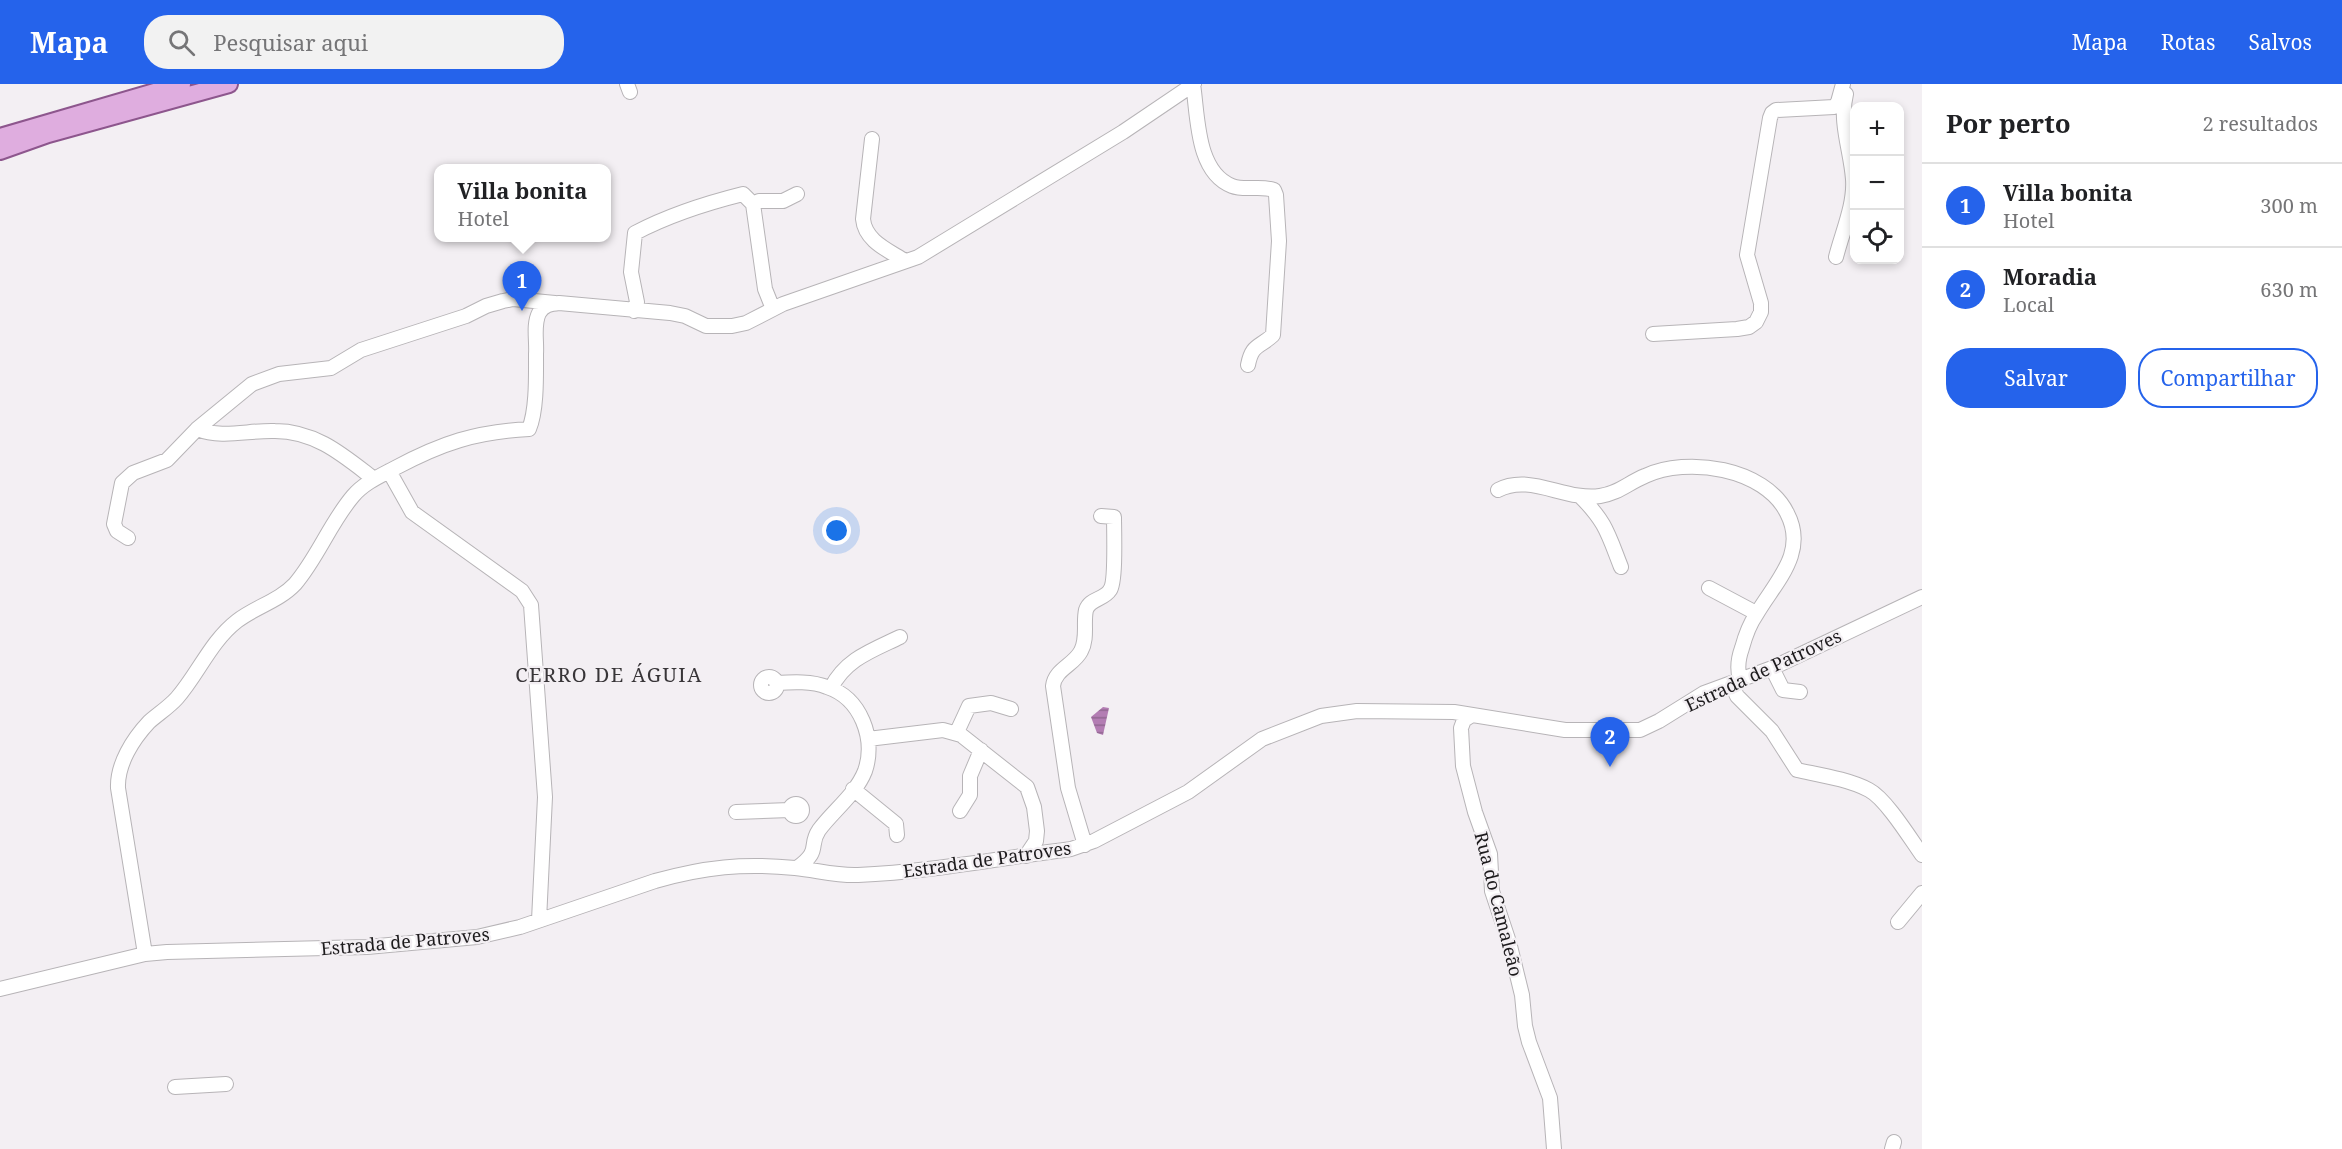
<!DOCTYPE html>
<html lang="pt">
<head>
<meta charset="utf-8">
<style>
  :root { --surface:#fff; --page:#f2f2f2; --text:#202124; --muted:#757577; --line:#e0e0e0; --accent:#2563eb }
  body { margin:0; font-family:"Noto Serif",serif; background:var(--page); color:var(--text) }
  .controls { position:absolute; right:18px; top:18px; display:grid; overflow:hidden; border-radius:12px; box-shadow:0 3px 9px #0003 }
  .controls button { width:54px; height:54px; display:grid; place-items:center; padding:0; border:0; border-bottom:2px solid var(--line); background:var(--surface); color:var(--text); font:30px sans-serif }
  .you { position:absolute; left:837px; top:447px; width:21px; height:21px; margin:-15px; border:4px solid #fff; border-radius:50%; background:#1a73e8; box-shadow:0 0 0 9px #1a73e833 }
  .badge { display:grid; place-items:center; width:39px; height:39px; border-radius:50%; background:var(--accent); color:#fff; font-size:20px; font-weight:700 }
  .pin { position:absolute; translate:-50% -50px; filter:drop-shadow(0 2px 3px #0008) }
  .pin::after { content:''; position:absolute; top:32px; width:21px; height:18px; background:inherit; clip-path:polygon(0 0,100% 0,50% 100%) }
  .popup { position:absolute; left:434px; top:80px; width:177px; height:78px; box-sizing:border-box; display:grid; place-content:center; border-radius:12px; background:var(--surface); filter:drop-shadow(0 2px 4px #0005); font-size:20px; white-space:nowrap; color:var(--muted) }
  .popup b { font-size:22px; color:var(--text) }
  .popup::after { content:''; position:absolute; left:50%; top:100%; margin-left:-12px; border:12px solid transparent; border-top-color:var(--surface) }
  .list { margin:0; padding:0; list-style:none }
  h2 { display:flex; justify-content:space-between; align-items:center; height:78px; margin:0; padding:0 24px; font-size:26px }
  h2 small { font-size:20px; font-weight:400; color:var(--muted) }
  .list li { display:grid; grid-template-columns:39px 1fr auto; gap:18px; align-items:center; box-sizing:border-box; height:84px; padding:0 24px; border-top:2px solid var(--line) }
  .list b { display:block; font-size:22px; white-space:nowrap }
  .list p { margin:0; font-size:20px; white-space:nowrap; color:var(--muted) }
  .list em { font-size:20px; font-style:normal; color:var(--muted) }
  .actions { display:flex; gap:12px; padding:18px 24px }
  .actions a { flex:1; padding:14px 0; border:2px solid var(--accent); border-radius:24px; text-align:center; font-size:21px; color:var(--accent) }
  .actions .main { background:var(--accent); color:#fff }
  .icon { flex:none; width:33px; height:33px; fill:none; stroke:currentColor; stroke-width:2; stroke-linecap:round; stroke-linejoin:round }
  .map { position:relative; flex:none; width:1922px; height:1065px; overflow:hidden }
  header { display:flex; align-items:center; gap:36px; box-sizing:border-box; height:84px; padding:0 30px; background:var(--accent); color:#fff }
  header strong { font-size:28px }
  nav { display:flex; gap:33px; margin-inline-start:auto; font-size:21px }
  .search { width:420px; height:54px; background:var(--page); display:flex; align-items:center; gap:15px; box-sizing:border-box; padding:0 21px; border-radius:24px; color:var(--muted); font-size:22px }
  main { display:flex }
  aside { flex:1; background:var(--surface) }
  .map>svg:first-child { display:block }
  .water { fill:url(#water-rules) }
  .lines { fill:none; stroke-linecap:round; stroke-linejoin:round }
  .minor-casing { stroke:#b7b4b7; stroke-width:16 }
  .major-casing { stroke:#8d568d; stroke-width:20 }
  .minor { stroke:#fff; stroke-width:14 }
  .major { stroke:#dfaddf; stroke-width:16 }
  .labels { text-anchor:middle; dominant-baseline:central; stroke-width:4.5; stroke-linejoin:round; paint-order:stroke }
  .street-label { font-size:18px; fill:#1d1b1d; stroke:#f3eff3 }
  .neighbourhood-label { font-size:20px; letter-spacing:1.5px; fill:#383538; stroke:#f3eff3 }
</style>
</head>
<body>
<header>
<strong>Mapa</strong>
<div class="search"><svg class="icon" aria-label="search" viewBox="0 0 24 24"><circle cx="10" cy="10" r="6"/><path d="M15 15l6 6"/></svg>Pesquisar aqui</div>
<nav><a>Mapa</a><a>Rotas</a><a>Salvos</a></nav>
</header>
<main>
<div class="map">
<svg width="1922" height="1065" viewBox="0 0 1922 1065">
  <defs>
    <pattern id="water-rules" width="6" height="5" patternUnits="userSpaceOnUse" patternTransform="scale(1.5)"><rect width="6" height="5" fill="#b37db3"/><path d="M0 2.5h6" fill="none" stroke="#916691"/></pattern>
  </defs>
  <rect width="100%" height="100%" fill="#f3eff3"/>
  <path class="water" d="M 1103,623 L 1109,624 L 1103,651 L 1097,649 L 1091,633 Z"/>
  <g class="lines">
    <defs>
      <path id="minor" d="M 627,0 L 630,8
        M 1193,0 C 1198,32 1196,88 1232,102 C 1245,107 1261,101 1274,106 L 1276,111 L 1279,157 L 1273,251 C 1259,264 1252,260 1248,281
        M 872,55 L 863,135 C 865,157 888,166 905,177
        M 753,120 L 759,117 L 783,117 L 797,110
        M 1836,173 C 1842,149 1855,120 1853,95 C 1851,67 1839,38 1846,10
        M 634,227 L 637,218 L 631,188 L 635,149 C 669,131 707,119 743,110 L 753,120 L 765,205 L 773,225
        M 1653,250 L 1737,245 L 1749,243 L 1756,238 L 1761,228 L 1761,219 L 1747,171 L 1770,34 L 1772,29 L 1776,26 L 1834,23 L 1838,18 L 1843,0
        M 197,345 C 223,355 248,346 275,347 C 316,347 344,372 374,395
        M 389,387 L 412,428 L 522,507 L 531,521 L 545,713 L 539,836
        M 1498,406 C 1530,389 1565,417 1600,412 C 1619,409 1628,399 1645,392 C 1687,372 1765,384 1787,429 C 1808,469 1775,498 1756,531 C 1749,541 1745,553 1742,564 C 1738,575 1737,585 1740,595
        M 1580,412 C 1606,438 1608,450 1621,483
        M 128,454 L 117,447 L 114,440 L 122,399 L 133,389 L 167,376 L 197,345 L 252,300 L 279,290 L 331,284 L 361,266 L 466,232 L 486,222 L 503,217 L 513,215 L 555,219
        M 1709,504 L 1756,529
        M 1772,584 L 1783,606 L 1800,608
        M761 601a8 8 0 1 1 16 0a8 8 0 1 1-16 0Z
        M 776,599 C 793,598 812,597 827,603 C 861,614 876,655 865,687 C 856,710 833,727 819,746 C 808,762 822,766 797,784
        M 1731,599 L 1737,612 L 1772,647 L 1797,686 C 1820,691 1848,695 1869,706 C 1886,715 1910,754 1922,771
        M 831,604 C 846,575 871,567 900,553
        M 1472,631 L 1464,636 L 1461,644 L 1463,682 L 1475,728 L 1490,770 L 1492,807 L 1509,858 L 1522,911 L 1525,942 L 1529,958 L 1550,1014 L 1554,1065
        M 957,648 L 969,622 L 991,619 L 1011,625
        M 868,655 L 943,646 L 961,651 L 1027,703 L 1034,723 L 1037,747 L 1036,757 L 1026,772
        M 853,705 L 896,740 L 897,751
        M790 726a6 6 0 1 1 12 0a6 6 0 1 1-12 0Z
        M 960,727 L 970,711 L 970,692 L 981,666
        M 736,728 L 790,726
        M 1085,761 L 1068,704 L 1053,602 C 1055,585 1074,581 1081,567 C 1088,554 1083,539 1086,526 C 1090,514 1104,516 1110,506 C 1116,498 1114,446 1114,433 L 1101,432
        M 1898,838 L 1922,809
        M 145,870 L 118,704 C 117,680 133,655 149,638 C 158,630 169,623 177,614 C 198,590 211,557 237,537 C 255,523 279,517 295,500 C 318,473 330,439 353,412 C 364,399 380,392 395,384 C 442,359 475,348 529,345 C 537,326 536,291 536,270 C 537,257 533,241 539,229 C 544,221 550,220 559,219 L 670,229 L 685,232 L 706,242 L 732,242 L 746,239 L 783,220 L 918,173 L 1123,48 L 1194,0
        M 0,905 L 145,870 L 167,868 L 367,863 L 477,853 L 520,843 L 655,797 C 705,783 743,779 795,784 C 816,786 837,792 858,791 C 929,788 1001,774 1071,765 L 1094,757 L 1188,708 L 1262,655 L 1321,632 L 1357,627 L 1454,628 L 1565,646 L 1640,646 L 1659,637 L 1704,609 L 1772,584 L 1922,513
        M 175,1003 L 226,1000
        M 1892,1065 L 1894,1058"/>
      <path id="major" d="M 0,53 L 182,0
        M 0,67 L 48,50 L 229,0"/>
    </defs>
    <use href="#minor" class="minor-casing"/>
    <use href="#major" class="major-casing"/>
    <use href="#minor" class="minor"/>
    <use href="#major" class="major"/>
  </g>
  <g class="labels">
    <g class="street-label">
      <text transform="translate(1763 586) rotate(-25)">Estrada de Patroves</text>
      <text transform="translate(987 775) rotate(-8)">Estrada de Patroves</text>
      <text transform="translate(1499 820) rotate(76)">Rua do Camaleão</text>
      <text transform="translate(405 857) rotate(-5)">Estrada de Patroves</text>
    </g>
    <g class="neighbourhood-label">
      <text x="609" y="590">CERRO DE ÁGUIA</text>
    </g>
  </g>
</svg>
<div class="controls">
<button>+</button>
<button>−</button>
<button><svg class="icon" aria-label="locate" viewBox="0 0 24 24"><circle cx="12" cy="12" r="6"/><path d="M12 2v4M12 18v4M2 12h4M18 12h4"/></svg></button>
</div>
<div class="you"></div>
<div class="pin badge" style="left:522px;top:227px">1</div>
<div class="popup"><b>Villa bonita</b>Hotel</div>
<div class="pin badge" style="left:1610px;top:683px">2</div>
</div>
<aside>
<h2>Por perto<small>2 resultados</small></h2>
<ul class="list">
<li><span class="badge">1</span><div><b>Villa bonita</b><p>Hotel</p></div><em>300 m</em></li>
<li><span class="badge">2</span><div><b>Moradia</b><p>Local</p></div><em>630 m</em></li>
</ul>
<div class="actions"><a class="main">Salvar</a><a>Compartilhar</a></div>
</aside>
</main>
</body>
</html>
